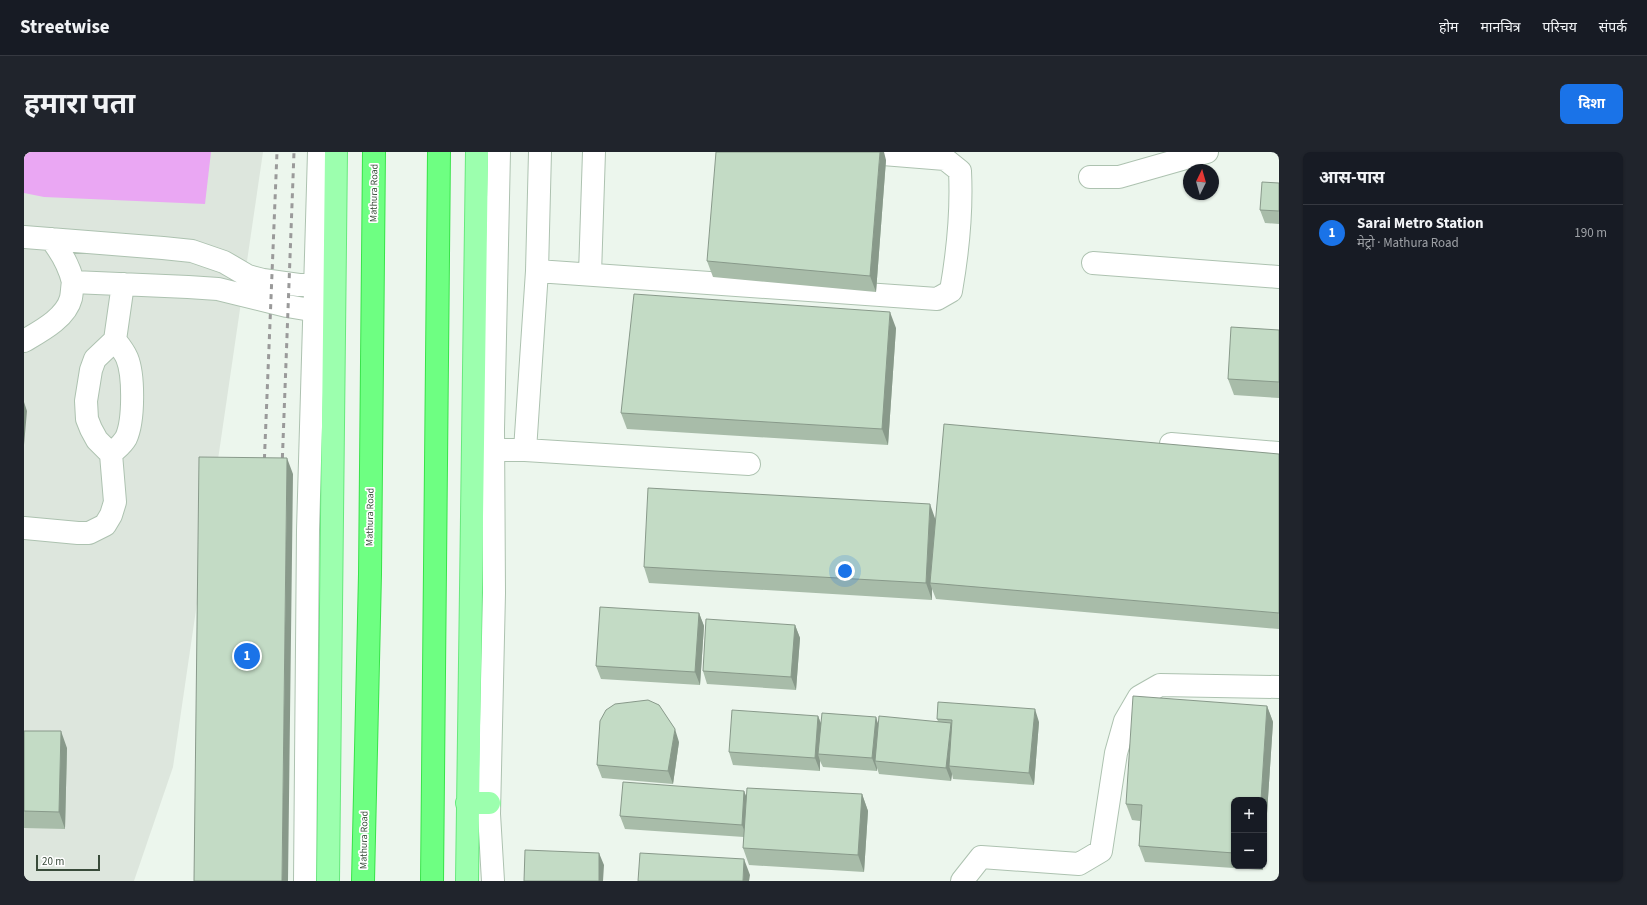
<!DOCTYPE html>
<html lang="hi">
<head>
<meta charset="utf-8">
<style>
  :root { --surface:#171b24; --page:#20242c; --text:#f1f3f6; --muted:#9ea1a6; --line:#363941; --accent:#1a73e8 }
  body { margin:0; font-family:"Source Sans 3","Noto Sans Devanagari",sans-serif; background:var(--page); color:var(--text) }
  .controls { position:absolute; right:12px; bottom:12px; display:grid; overflow:hidden; border-radius:8px; box-shadow:0 1px 3px #0004 }
  .controls button { width:36px; height:36px; display:grid; place-items:center; padding:0; border:0; border-bottom:1px solid var(--line); background:var(--surface); color:var(--text); font:20px sans-serif }
  .compass { position:absolute; left:1159px; top:12px; width:36px; height:36px; border-radius:50%; background:var(--surface); box-shadow:0 1px 3px #0004; rotate:5deg }
  .scale { position:absolute; left:12px; bottom:10px; width:64px; box-sizing:border-box; padding-left:4px; border:2px solid #394b3a; border-top:0; font-size:11px; line-height:14px; white-space:nowrap; color:#394b3a; -webkit-text-stroke:3px #fff; paint-order:stroke }
  .you { position:absolute; left:821px; top:419px; width:14px; height:14px; margin:-10px; border:3px solid #fff; border-radius:50%; background:#1a73e8; box-shadow:0 0 0 6px #1a73e833 }
  .badge { display:grid; place-items:center; width:26px; height:26px; border-radius:50%; background:var(--accent); color:#fff; font-size:13px; font-weight:700 }
  .pin { position:absolute; translate:-50% -50%; border:2px solid #fff; box-shadow:0 1px 4px #0006 }
  .list { margin:0; padding:0; list-style:none }
  h2 { display:flex; justify-content:space-between; align-items:center; height:52px; margin:0; padding:0 16px; font-size:17px }
  h2 small { font-size:13px; font-weight:400; color:var(--muted) }
  .list li { display:grid; grid-template-columns:26px 1fr auto; gap:12px; align-items:center; box-sizing:border-box; height:56px; padding:0 16px; border-top:1px solid var(--line) }
  .list b { display:block; font-size:15px; white-space:nowrap }
  .list p { margin:0; font-size:13px; white-space:nowrap; color:var(--muted) }
  .list em { font-size:13px; font-style:normal; color:var(--muted) }
  .map { position:relative; flex:none; width:1255px; height:729px; overflow:hidden; border-radius:8px }
  header { display:flex; align-items:center; gap:24px; box-sizing:border-box; height:56px; padding:0 20px; background:var(--surface); border-bottom:1px solid var(--line) }
  header strong { font-size:19px }
  nav { display:flex; gap:22px; margin-inline-start:auto; font-size:14px }
  .intro { display:flex; align-items:center; justify-content:space-between; box-sizing:border-box; height:96px; padding:0 24px }
  h1 { margin:0; font-size:28px }
  .button { padding:10px 18px; border-radius:8px; background:var(--accent); color:#fff; font-size:14px; font-weight:700 }
  main { display:flex; gap:24px; padding:0 24px }
  aside { flex:1; background:var(--surface); border-radius:8px; box-shadow:0 1px 3px #0004 }
  .map>svg:first-child { display:block }
  .industrial { fill:#dde6dd }
  .water { fill:#eaa7f3 }
  .lines { fill:none; stroke-linecap:round; stroke-linejoin:round }
  .minor-casing { stroke:#adc2b0; stroke-width:24 }
  .major-casing { stroke:#67e97d; stroke-width:24 }
  .highway-casing { stroke:#38e34a; stroke-width:24 }
  .minor { stroke:#fff; stroke-width:22 }
  .major { stroke:#9cffae; stroke-width:22 }
  .highway { stroke:#6eff82; stroke-width:22 }
  .rail { stroke:#9a9a9a; stroke-width:3; stroke-dasharray:5 5; stroke-linecap:butt }
  .wall { fill:#a8bca9 }
  .shaded-wall { fill:#88998a }
  .building { fill:#c3dbc5; stroke:#88998a }
  .labels { text-anchor:middle; dominant-baseline:central; stroke-width:3.5; stroke-linejoin:round; paint-order:stroke }
  .street-label { font-size:10px; fill:#394b3a; stroke:#fff }
</style>
</head>
<body>
<header>
<strong>Streetwise</strong>
<nav><a>होम</a><a>मानचित्र</a><a>परिचय</a><a>संपर्क</a></nav>
</header>
<div class="intro"><h1>हमारा पता</h1><a class="button">दिशा</a></div>
<main>
<div class="map">
<svg width="1255" height="729" viewBox="0 0 1255 729">
  <rect width="100%" height="100%" fill="#ecf6ed"/>
  <path class="industrial" d="M 0,0 L 239,0 L 149,615 L 110,729 L 0,729 Z"/>
  <path class="water" d="M 0,0 L 187,0 L 181,52 L 20,45 L 0,41 Z"/>
  <g class="lines">
    <defs>
      <path id="minor" d="M 1066,25 L 1095,25 L 1183,0
        M 0,85 L 139,96 L 168,99 L 200,110 L 224,124 L 239,128 L 275,133 L 306,133
        M 27,87 C 38,101 45,113 49,130
        M 1069,111 L 1255,125
        M 513,119 L 913,147 L 927,139 C 934,99 938,59 936,19 L 921,7 L 834,0
        M 566,122 L 570,0
        M 0,189 C 17,179 42,166 47,146 C 48,141 48,135 49,130 L 164,135 L 194,137 L 263,154 L 281,157 L 306,156
        M 1147,292 L 1255,301
        M 469,298 L 501,298 L 513,119 L 516,0
        M 501,298 L 725,312
        M 87,302 C 92,297 98,293 102,286 C 110,269 110,223 103,206 C 100,199 95,193 91,188
        M 0,376 L 54,381 L 65,381 L 81,373 L 87,363 L 91,350 L 87,302 L 73,288 L 67,277 L 63,267 L 62,249 L 67,218 L 71,207 L 91,188 L 99,132
        M 281,729 L 284,378 L 295,0
        M 469,729 L 465,662 L 470,441 L 469,277 L 475,0
        M 938,729 L 957,705 L 1055,712 L 1077,699 L 1092,601 L 1101,569 L 1115,545 L 1136,533 L 1255,535"/>
      <path id="major" d="M 443,651 L 465,651
        M 304,729 L 312,0
        M 443,729 L 453,0"/>
      <path id="highway" d="M 339,729 L 346,422 L 350,0
        M 408,729 L 415,0"/>
    </defs>
    <use href="#minor" class="minor-casing"/>
    <use href="#major" class="major-casing"/>
    <use href="#highway" class="highway-casing"/>
    <use href="#minor" class="minor"/>
    <use href="#major" class="major"/>
    <use href="#highway" class="highway"/>
    <path class="rail" d="M 258,316 L 270,0
      M 240,317 L 253,0"/>
  </g>
  <path class="wall" d="M 862,8 L 852,140 L 689,125 L 683,109 Z
    M 1255,31 L 1255,72 L 1241,71 L 1236,58 Z
    M 872,176 L 864,293 L 603,277 L 597,261 Z
    M 1255,178 L 1255,246 L 1210,243 L 1204,227 Z
    M 1255,302 L 1255,477 L 912,447 L 908,437 L 908,448 L 625,431 L 620,415 L 912,367 Z
    M 675,461 L 680,474 L 676,533 L 577,527 L 572,514 Z
    M 771,473 L 776,486 L 772,538 L 683,532 L 679,519 Z
    M 1243,554 L 1249,570 L 1240,707 L 1240,648 L 1210,648 L 1210,714 L 1239,714 L 1239,718 L 1121,710 L 1115,694 L 1116,669 L 1108,668 L 1102,652 Z
    M 794,564 L 797,571 L 852,565 L 854,574 L 914,569 L 913,567 L 1015,570 L 1010,633 L 929,627 L 928,622 L 927,629 L 855,622 L 853,616 L 853,619 L 799,615 L 796,609 L 796,619 L 709,613 L 705,600 Z
    M 0,579 L 43,596 L 41,677 L 0,676 Z
    M 655,590 L 649,632 L 578,626 L 573,613 Z
    M 720,639 L 722,644 L 838,642 L 844,659 L 840,720 L 725,713 L 719,696 L 720,685 L 601,677 L 596,664 Z"/>
  <path class="shaded-wall" d="M 856,0 L 860,0 L 862,8 L 852,140 L 846,124 Z
    M 866,160 L 872,176 L 864,293 L 858,277 Z
    M 0,250 L 3,259 L 0,293 Z
    M 263,306 L 269,322 L 264,729 L 258,729 Z
    M 906,352 L 912,369 L 906,431 L 908,437 L 908,448 L 902,431 Z
    M 675,461 L 680,474 L 676,533 L 671,520 Z
    M 771,473 L 776,486 L 772,538 L 767,525 Z
    M 1243,554 L 1249,570 L 1240,707 L 1240,648 L 1237,648 Z
    M 1011,557 L 1015,570 L 1010,633 L 1005,621 Z
    M 794,564 L 799,577 L 794,602 L 796,609 L 796,619 L 791,606 Z
    M 852,565 L 856,578 L 851,609 L 853,616 L 853,619 L 848,606 Z
    M 927,571 L 932,583 L 925,614 L 928,622 L 927,629 L 922,616 Z
    M 651,577 L 655,590 L 649,632 L 644,619 Z
    M 37,579 L 43,596 L 41,677 L 35,660 Z
    M 720,639 L 725,652 L 723,685 L 718,673 Z
    M 838,642 L 844,659 L 840,720 L 834,703 Z
    M 575,701 L 580,713 L 579,729 L 575,729 Z
    M 720,707 L 726,723 L 725,729 L 719,729 Z"/>
  <path class="building" d="M 692,0 L 856,0 L 846,124 L 683,109 Z
    M 1238,30 L 1255,31 L 1255,59 L 1236,58 Z
    M 610,142 L 866,160 L 858,277 L 597,261 Z
    M 1207,175 L 1255,178 L 1255,230 L 1204,227 Z
    M 920,272 L 1255,302 L 1255,461 L 906,431 Z
    M 175,305 L 263,306 L 258,729 L 170,729 Z
    M 624,336 L 906,352 L 902,431 L 620,415 Z
    M 576,455 L 675,461 L 671,520 L 572,514 Z
    M 682,467 L 771,473 L 767,525 L 679,519 Z
    M 1109,544 L 1243,554 L 1237,648 L 1210,648 L 1210,701 L 1115,694 L 1118,653 L 1102,652 Z
    M 624,548 L 635,553 L 651,577 L 644,619 L 573,613 L 576,569 L 582,558 L 591,552 Z
    M 914,550 L 1011,557 L 1005,621 L 925,614 L 928,568 L 913,567 Z
    M 708,558 L 794,564 L 791,606 L 705,600 Z
    M 798,561 L 852,565 L 848,606 L 794,602 Z
    M 855,564 L 927,571 L 922,616 L 851,609 Z
    M 0,579 L 37,579 L 35,660 L 0,659 Z
    M 599,630 L 720,639 L 718,673 L 596,664 Z
    M 723,636 L 838,642 L 834,703 L 719,696 Z
    M 501,698 L 575,701 L 575,729 L 500,729 Z
    M 616,701 L 720,707 L 719,729 L 614,729 Z"/>
  <g class="labels">
    <g class="street-label">
      <text transform="translate(350 41) rotate(-89)">Mathura Road</text>
      <text transform="translate(346 365) rotate(-89)">Mathura Road</text>
      <text transform="translate(340 688) rotate(-89)">Mathura Road</text>
    </g>
  </g>
</svg>
<div class="controls">
<button>+</button>
<button>−</button>
</div>
<svg class="compass" viewBox="-18 -18 36 36"><path d="M0-13l5 13h-10z" fill="#e53935"/><path d="M0 13l5-13h-10z" fill="#9ea1a6"/></svg>
<div class="scale">20 m</div>
<div class="you"></div>
<div class="pin badge" style="left:223px;top:504px">1</div>
</div>
<aside>
<h2>आस-पास<small></small></h2>
<ul class="list">
<li><span class="badge">1</span><div><b>Sarai Metro Station</b><p>मेट्रो · Mathura Road</p></div><em>190 m</em></li>
</ul>
</aside>
</main>
</body>
</html>
